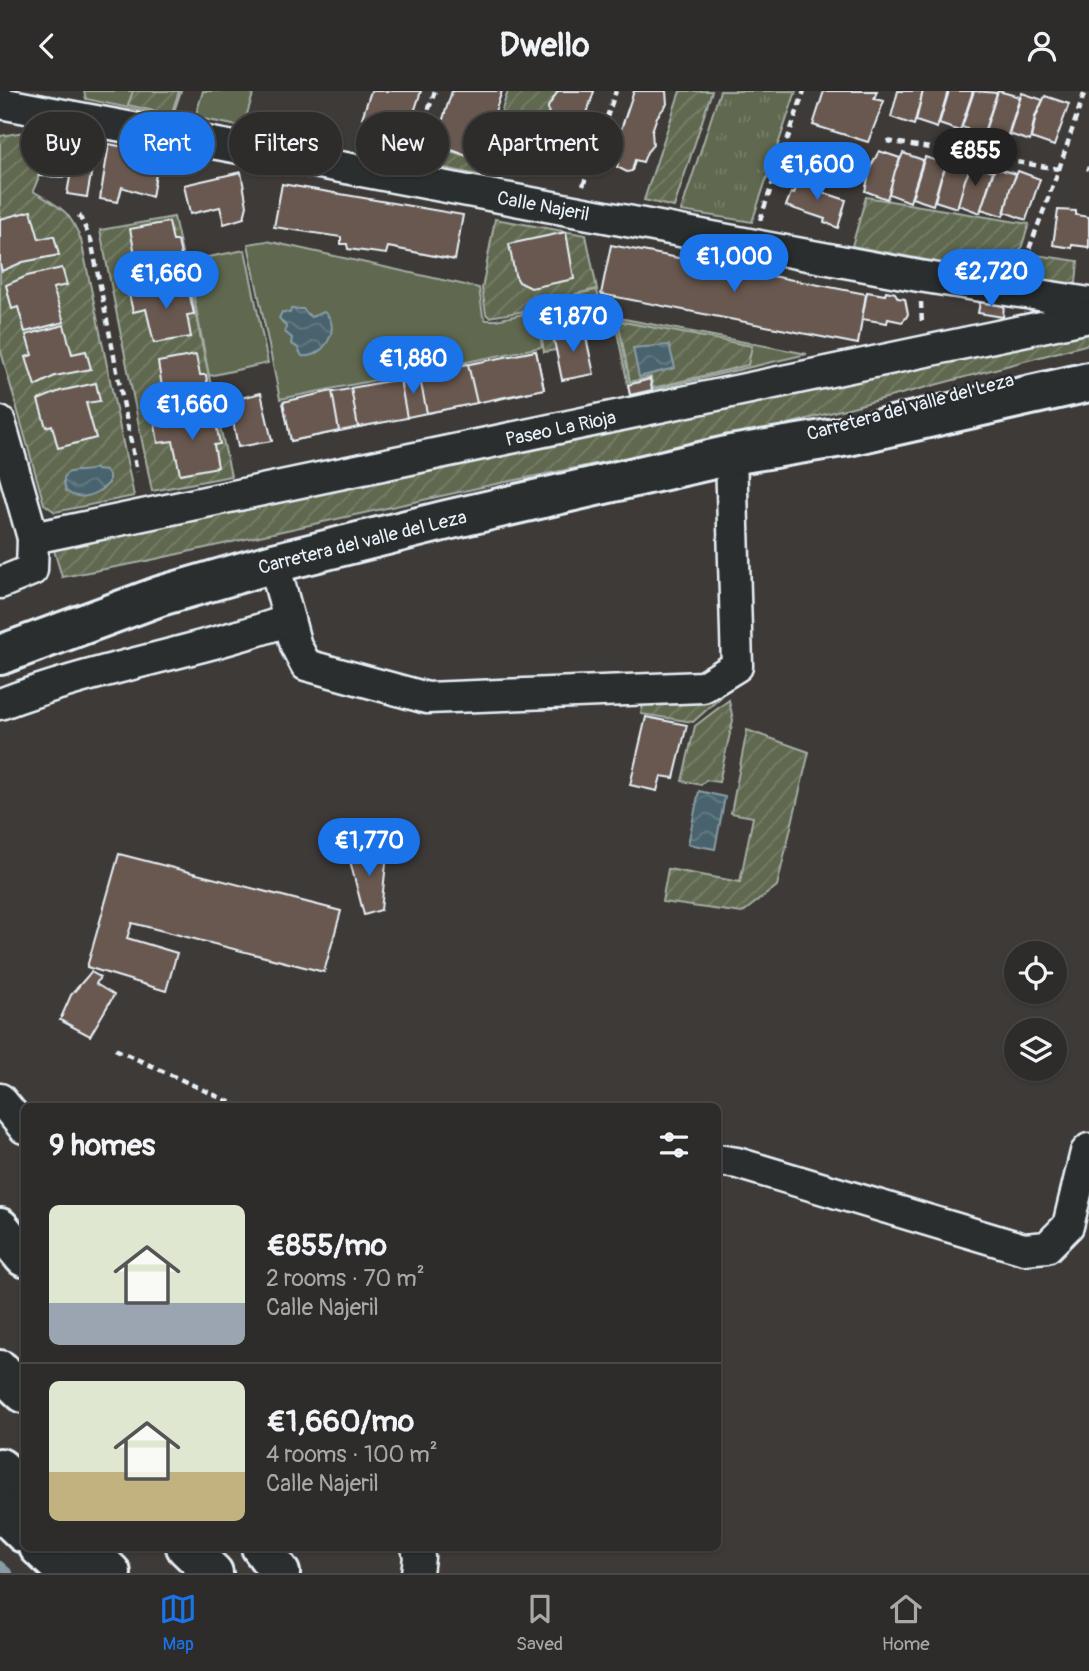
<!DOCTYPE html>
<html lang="en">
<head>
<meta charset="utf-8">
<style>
	body { margin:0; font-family:Pangolin,sans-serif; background:#3a3836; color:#f1f3f6; height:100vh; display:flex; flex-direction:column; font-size:26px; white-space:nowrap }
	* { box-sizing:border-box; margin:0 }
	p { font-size:23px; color:#a7a7a8 }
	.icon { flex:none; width:38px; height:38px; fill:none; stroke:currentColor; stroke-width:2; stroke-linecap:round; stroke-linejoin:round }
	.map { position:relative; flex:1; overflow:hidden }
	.side { position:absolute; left:21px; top:1012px; width:700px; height:448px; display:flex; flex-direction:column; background:#2e2c2a; border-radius:10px; box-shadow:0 2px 5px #0004,0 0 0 2px #494847 }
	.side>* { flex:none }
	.guide { position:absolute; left:21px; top:21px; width:700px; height:63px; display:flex; gap:14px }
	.controls { position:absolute; left:1004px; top:850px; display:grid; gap:14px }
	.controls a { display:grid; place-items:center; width:63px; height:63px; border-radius:50%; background:#2e2c2a; box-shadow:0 2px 5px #0004,0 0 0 2px #494847; font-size:35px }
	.price { position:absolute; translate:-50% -60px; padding:0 16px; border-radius:24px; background:#1a73e8; color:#fff; font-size:23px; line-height:46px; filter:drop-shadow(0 2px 4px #0008) }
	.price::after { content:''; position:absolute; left:50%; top:42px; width:21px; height:16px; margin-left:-10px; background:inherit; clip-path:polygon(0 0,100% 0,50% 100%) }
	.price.active { background:#222; color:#fff }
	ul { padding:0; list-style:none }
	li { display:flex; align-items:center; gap:21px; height:175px; padding:0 28px }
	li+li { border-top:2px solid #494847 }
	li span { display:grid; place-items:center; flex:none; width:196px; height:140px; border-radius:10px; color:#555 }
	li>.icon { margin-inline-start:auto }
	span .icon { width:84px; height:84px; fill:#fffc; stroke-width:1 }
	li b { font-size:30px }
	h2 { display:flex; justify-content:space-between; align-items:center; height:84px; padding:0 28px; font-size:30px }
	.chip { padding:0 24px; border-radius:32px; background:#2e2c2a; box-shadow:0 2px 5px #0004,0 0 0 2px #494847; font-size:24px; line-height:63px }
	.chip.active { background:#1a73e8; color:#fff }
	header { display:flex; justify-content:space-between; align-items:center; height:91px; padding:0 28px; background:#2e2c2a; font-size:32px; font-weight:700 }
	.dock { display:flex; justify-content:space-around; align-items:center; height:98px; border-top:2px solid #494847; background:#2e2c2a; font-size:19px; color:#a7a7a8 }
	.dock a { display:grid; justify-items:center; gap:4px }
	.dock .active { color:#1a73e8 }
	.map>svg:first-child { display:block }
</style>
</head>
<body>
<header><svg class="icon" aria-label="back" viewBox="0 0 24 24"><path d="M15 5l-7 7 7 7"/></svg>Dwello<svg class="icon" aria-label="person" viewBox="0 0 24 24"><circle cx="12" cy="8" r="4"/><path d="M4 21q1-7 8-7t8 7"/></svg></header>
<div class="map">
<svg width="1089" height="1482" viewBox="0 0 1089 1482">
	<defs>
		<pattern id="grass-tufts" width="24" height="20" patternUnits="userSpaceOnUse" patternTransform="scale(1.75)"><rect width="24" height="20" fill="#60694f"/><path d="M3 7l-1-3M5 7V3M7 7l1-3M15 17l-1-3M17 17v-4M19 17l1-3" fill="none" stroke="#777f69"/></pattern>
		<pattern id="garden-furrows" width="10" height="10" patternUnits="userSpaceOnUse" patternTransform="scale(1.75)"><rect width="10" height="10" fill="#60694f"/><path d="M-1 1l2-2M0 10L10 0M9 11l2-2" fill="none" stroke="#777f69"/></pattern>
		<pattern id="water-waves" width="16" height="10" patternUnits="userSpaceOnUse" patternTransform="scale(1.75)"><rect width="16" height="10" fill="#49646e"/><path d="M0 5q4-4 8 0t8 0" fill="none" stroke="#637b83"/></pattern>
	</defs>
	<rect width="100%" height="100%" fill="#3d3a38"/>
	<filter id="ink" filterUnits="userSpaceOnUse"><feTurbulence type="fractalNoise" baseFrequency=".0143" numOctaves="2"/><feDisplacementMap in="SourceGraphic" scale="14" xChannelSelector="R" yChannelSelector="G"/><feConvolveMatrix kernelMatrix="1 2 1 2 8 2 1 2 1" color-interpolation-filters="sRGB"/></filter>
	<g filter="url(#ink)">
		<path fill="url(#grass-tufts)" stroke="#a4ada4" stroke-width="2" d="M720 0H796L752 131 681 120Z"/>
		<g fill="#60694f" stroke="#a4ada4" stroke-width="2">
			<path d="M84 0H181L172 26 86 8Z"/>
			<path d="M203 0H254L243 36 199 27 196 23Z"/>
			<path d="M267 150 479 197 483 225 486 229H496L537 220 542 256 280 308 248 153Z"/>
			<path d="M245 159 268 272 209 285 187 170Z"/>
			<path d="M614 226 807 263 630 304Z"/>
		</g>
		<g fill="url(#garden-furrows)" stroke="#a4ada4" stroke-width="2">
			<path d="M133 0H179L171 24 128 14Z"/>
			<path d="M508 0H594L579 47 570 83 521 73 522 65 501 61 492 87 425 73 434 55 485 71Z"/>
			<path d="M680 0H712L674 116 644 109Z"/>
			<path d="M30 40 44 44 38 88 33 100C61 117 69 118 81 149L134 405 55 421 44 413 0 257V45Z"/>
			<path d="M866 106 1029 133 1012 185 852 155Z"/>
			<path d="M174 126 231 385 152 400 100 139Z"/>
			<path d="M495 128 586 144 597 198 575 203 597 199 604 231 553 241 556 259 544 261 537 218 489 226 486 223 482 198Z"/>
			<path d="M1036 164 1078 170 1076 192 1066 193 1028 186Z"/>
			<path d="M618 230 752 255 748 274 653 297 651 286 630 291Z"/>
			<path d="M1089 239V253L777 336 491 394 142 471 62 486 54 459Z"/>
			<path d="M720 607 693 631 641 623 643 612Z"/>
			<path d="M729 609 733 629 719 691 706 689 701 694 682 690 695 635Z"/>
			<path d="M747 639 809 661 777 795 742 822 662 811 668 778 740 791 753 726 731 722Z"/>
		</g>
		<g fill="url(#water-waves)" stroke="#899ca5" stroke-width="2">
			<path d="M291 218H303L311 226 324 221C343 235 324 268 302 265L297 256 291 253 292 247 285 241 286 235 279 227 282 221 290 222Z"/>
			<path d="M669 254 675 277 639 286 633 257Z"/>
			<path d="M95 377 97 379 106 380 109 384V392C97 404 80 411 66 400 56 371 82 385 95 377Z"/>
			<path d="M699 700 725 706 715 758 688 753Z"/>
		</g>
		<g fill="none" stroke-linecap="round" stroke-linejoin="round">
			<path stroke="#899ca5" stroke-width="8" d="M0 1474 9 1482"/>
		</g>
		<g fill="#695950" stroke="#e8f1f8" stroke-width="2">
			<path d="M371 0H421L407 43 362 27Z"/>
			<path d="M452 0H502L479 69 435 53Z"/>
			<path d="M558 0H594L579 47 546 37 549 27 548 16Z"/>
			<path d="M634 0H666L667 13 657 26 652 40 653 54 647 61 643 71 635 69 632 80 627 81 617 76 620 64 613 62Z"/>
			<path d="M824 0H877L874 8 884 10 868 51 813 34Z"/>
			<path d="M923 0 914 34 891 26 898 0Z"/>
			<path d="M923 0H948L937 37 916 30Z"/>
			<path d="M949 0H973L960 40 939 33Z"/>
			<path d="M974 0 997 2 983 44 962 36Z"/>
			<path d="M998 0 1020 6 1007 47 985 40Z"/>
			<path d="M1022 2 1043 9 1035 25 1030 50 1009 43Z"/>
			<path d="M1045 5 1069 13 1054 55 1031 47 1036 25Z"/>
			<path d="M67 45 97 49 87 106 67 103 70 86 39 85 47 46 67 49Z"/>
			<path d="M109 53 140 59V63L159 66 152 106 122 96 118 111 100 108Z"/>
			<path d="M879 60 900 67 887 108 865 100 871 75Z"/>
			<path d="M903 62 923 69 910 111 889 103 895 80Z"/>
			<path d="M925 66 947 73 940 89 933 114 912 107Z"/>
			<path d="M949 70 970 77 957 117 935 110 941 87Z"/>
			<path d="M972 73 993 80 980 122 958 114 965 89Z"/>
			<path d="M995 77 1016 83 1003 125 981 118Z"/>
			<path d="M1018 80 1040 88 1026 129 1005 121 1010 98Z"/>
			<path d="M241 81 247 115 244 127 224 133 220 116 190 123 184 94Z"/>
			<path d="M800 85 818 92 816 99 846 109 838 137 824 131 825 128 786 115 791 102 794 103Z"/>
			<path d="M282 93 463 124 455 169 388 156 386 163 348 158 347 153H341V146L274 136Z"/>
			<path d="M1058 119 1076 120V124L1089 126V159L1088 156 1072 154V157L1053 154Z"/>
			<path d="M31 120 39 148 54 145 59 164 23 171 2 180 0 173V128Z"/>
			<path d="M169 131 173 150H178L184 179 161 181 126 190 123 171 136 168 130 138Z"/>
			<path d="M566 141 574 188 531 197 519 191 515 184 509 153Z"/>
			<path d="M611 154 866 203 858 253 601 203Z"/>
			<path d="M62 177 67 194 53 197 64 231 25 241 18 216 12 218 6 194 27 185Z"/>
			<path d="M187 192 194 223 187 224 191 246 154 252 146 218 133 221 129 203 163 195Z"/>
			<path d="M886 200 895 202 898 207 905 208 908 223 906 227 902 231 888 228 887 232 862 228 867 201 885 204Z"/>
			<path d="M980 211 1004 214 1003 226 978 222Z"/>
			<path d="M64 234 72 263 86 260 91 278 55 285 35 295 26 266 32 264 26 244Z"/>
			<path d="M584 237 594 283 562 289 553 244Z"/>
			<path d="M536 260 544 298 495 309 488 270Z"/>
			<path d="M536 260 544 298 291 350 283 311 400 288V292L420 287 419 283Z"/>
			<path d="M196 264 200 284H206L211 314 189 315 153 324 149 305 163 302 158 271Z"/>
			<path d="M468 273 477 312 427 322 419 283Z"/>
			<path d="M400 288 407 327 358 336 351 297Z"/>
			<path d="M650 288 652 299 630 304 628 294Z"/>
			<path d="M96 292 100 310 86 312 96 347 58 357 52 334 46 336 38 309 60 300Z"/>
			<path d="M332 300 339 340 291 350 283 311Z"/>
			<path d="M261 302 272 350 238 356 229 310Z"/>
			<path d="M214 323 220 353 214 354 218 376 180 383 173 350 158 352 155 333Z"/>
			<path d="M646 626 687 634 674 687 661 685 657 700 630 694Z"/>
			<path d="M350 759 387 763 381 819 364 824 348 762Z"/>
			<path d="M119 763 341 820 324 881 132 832 127 847 177 862 166 900 87 876Z"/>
			<path d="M91 881 100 886 96 893 114 904 90 945 60 929 71 904Z"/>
		</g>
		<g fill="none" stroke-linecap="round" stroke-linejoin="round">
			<g stroke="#e8f1f8" stroke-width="35">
				<g id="minor">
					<path id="s1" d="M0 12 919 185 1089 212"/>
					<path d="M0 331 33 447 32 479 0 492"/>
					<path id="s2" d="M33 447 1089 226"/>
					<path d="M274 472 296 555 306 574 427 607 703 596 737 575 731 364"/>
					<path d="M0 613C94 577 195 562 289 529"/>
					<path d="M0 1008 24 1037"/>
					<path d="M718 1069 737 1072 1024 1158 1047 1156 1068 1135 1086 1061 1089 1058"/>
					<path d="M417 1482 419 1466 417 1456"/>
				</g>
			</g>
			<g stroke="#e8f1f8" stroke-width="44">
				<g id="secondary">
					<path id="s3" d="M0 564 160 505 274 472 447 429 731 364 848 345 1089 291"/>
				</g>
			</g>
			<g stroke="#e8f1f8" stroke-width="44">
				<g id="motorway">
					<path d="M0 1137 24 1166"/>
					<path d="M0 1279 24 1302"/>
					<path d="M0 1377 24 1400"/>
					<path d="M0 1419 24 1442"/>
					<path d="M39 1456 67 1482"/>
					<path d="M84 1456 111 1482"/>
					<path d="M186 1456 213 1482"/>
					<path d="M261 1456 280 1482"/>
				</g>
			</g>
			<g stroke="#e8f1f8" stroke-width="4.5" stroke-dasharray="7 5" stroke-linecap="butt">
				<path d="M887 50 1059 78 1022 177"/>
				<path d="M413 64 435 0"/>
				<path d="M1087 77 1089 78"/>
				<path d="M1059 78 1085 0"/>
				<path d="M583 95 616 0"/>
				<path d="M79 124 91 149 137 381"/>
				<path d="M760 129 804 0"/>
				<path d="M921 211 922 234"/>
				<path d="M115 958 238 1015"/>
			</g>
			<use href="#minor" stroke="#2a2d2e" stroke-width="30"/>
			<use href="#secondary" stroke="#2a2d2e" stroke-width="38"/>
			<use href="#motorway" stroke="#2a2d2e" stroke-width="38"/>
		</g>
	</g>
	<g text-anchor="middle" stroke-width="5" stroke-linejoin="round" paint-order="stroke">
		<g font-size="19" fill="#e8f1f8" stroke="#2a2d2e">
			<text dy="7" stroke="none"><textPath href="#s1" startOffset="553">Calle Najeril</textPath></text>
			<text transform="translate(910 315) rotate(-15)" y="7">Carretera del valle del Leza</text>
			<text dy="7" stroke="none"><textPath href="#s2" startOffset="539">Paseo La Rioja</textPath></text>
			<text dy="7" stroke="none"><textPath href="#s3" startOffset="380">Carretera del valle del Leza</textPath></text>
		</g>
	</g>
</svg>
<div class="controls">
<a><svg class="icon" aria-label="locate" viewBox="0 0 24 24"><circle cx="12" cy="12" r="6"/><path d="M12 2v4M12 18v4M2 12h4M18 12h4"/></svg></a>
<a><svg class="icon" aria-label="layers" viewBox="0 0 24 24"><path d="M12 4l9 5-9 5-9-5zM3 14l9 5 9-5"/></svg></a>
</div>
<b class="price active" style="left:975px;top:97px">€855</b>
<b class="price" style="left:817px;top:111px">€1,600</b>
<b class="price" style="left:734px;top:203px">€1,000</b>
<b class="price" style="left:991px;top:218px">€2,720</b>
<b class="price" style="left:166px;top:220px">€1,660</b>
<b class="price" style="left:573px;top:263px">€1,870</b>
<b class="price" style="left:413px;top:305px">€1,880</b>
<b class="price" style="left:192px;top:351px">€1,660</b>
<b class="price" style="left:369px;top:787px">€1,770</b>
<div class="guide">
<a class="chip">Buy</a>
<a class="chip active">Rent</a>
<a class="chip">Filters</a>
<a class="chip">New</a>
<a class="chip">Apartment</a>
</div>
<section class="side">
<h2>9 homes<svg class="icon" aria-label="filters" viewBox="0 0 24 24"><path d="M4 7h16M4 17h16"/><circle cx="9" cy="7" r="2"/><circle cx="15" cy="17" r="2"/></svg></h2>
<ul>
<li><span style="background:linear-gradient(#dfe7d0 70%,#9aa5b1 0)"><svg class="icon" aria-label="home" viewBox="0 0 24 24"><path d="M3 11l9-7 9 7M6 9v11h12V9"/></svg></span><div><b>€855/mo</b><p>2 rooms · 70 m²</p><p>Calle Najeril</p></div></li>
<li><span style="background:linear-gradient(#dfe7d0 65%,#c2b280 0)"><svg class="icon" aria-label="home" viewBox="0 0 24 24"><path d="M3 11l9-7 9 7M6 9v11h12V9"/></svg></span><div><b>€1,660/mo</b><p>4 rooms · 100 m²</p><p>Calle Najeril</p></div></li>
</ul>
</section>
</div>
<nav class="dock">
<a class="active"><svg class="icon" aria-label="map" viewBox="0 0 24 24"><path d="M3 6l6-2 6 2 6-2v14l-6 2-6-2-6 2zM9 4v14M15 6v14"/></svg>Map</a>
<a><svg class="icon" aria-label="saved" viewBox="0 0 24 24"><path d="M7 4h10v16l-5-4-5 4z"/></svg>Saved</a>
<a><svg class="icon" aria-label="home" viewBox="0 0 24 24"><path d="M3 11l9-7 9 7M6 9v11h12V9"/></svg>Home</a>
</nav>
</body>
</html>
